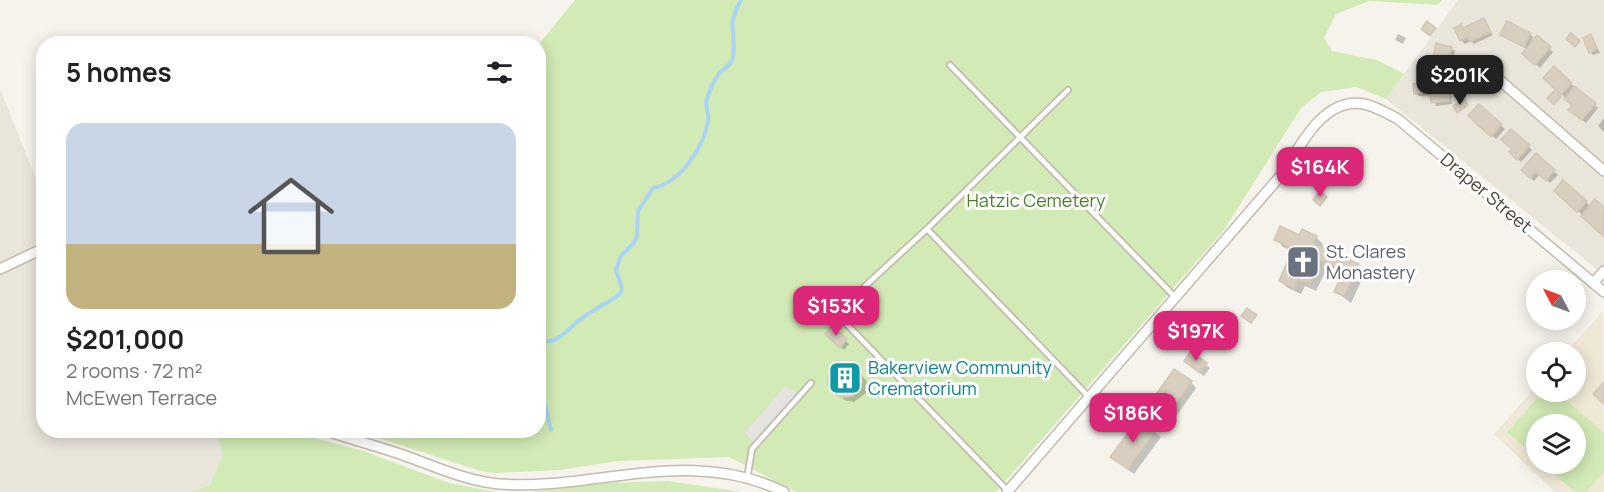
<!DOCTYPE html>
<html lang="en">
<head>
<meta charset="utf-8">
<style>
	body { margin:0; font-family:Manrope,sans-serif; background:#f2f2f2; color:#202124; height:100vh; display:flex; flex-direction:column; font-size:22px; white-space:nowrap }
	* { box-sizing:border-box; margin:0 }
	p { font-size:20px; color:#757577 }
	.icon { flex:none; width:33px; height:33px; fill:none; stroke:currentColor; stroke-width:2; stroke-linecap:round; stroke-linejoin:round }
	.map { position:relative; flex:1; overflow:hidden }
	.drawer { position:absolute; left:36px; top:36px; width:510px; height:402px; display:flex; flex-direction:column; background:#fff; border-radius:24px; box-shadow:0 3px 15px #0003 }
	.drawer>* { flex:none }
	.needle { width:39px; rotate:311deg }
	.controls { position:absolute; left:1526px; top:270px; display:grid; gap:12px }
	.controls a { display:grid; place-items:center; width:60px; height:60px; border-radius:50%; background:#fff; box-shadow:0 3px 15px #0003; font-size:30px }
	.price { position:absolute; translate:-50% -51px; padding:0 14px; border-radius:12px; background:#db2777; color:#fff; font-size:20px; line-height:39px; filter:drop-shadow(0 2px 3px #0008) }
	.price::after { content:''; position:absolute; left:50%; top:36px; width:18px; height:14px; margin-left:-9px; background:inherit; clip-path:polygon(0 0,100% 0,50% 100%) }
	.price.on { background:#222; color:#fff }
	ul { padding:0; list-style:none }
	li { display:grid; align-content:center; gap:12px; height:318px; padding:0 30px }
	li+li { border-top:2px solid #e0e0e0 }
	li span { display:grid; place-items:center; height:186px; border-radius:18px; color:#555 }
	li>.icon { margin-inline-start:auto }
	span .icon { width:108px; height:108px; fill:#fffc; stroke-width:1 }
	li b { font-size:26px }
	h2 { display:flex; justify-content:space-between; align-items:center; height:72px; padding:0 30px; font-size:26px }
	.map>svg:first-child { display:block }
</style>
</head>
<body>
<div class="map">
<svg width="1604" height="492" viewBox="0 0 1604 492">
	<rect width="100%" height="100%" fill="#f6f3ec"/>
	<g fill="#eae5da">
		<path d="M1458 0H1604V275L1386 99Z"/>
		<path d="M0 89 43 196 44 430 216 431 223 455 210 485 190 492H0Z"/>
	</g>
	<path fill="#efe8d6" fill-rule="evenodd" d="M1603 311 1604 492H1555L1494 434 1536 387V392H1575V352H1566ZM1536 424H1575V464H1536Z"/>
	<g fill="#d2eab5">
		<path d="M575 0H1442L1438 5 1369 1 1336 14 1324 38 1332 51 1377 60 1404 74 1386 99 1356 87 1321 92 1301 108 1224 230 996 492H796L729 457 618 461 560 470 495 473 480 471 357 431 538 430 539 44Z"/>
		<path d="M1543 392H1557L1604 433V472L1586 492H1575L1542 464H1575V424H1536V458L1507 432Z"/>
		<path d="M216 430 288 431 363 451 449 483 497 492H190L210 485 223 455Z"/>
		<path d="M668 481 742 492H529L608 483Z"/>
	</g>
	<path fill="#e5e3e0" d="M785 386 800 395 756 445 745 433Z"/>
	<g fill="#0003">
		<path d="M1483 19 1493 35 1474 44 1471 41 1465 44 1461 40 1464 29Z"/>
		<path d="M1398 34 1406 38 1403 44 1395 40Z"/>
		<path d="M1530 34 1533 37 1529 45 1538 37 1553 52 1540 68 1524 53 1527 49 1502 35Z"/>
		<path d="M1591 36 1600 53 1593 55 1590 52Z"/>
		<path d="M1451 48 1455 51 1449 79 1435 76 1431 72Z"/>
		<path d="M1545 78 1571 84 1598 108 1586 123 1574 113V106Z"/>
		<path d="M1446 81 1450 84 1452 104 1436 106 1432 95 1419 96 1415 93Z"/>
		<path d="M1479 106 1505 129 1496 139 1470 116Z"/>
		<path d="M1604 118V132L1598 126Z"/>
		<path d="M1511 131 1532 150 1521 162 1511 152 1514 149Z"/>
		<path d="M1536 155 1558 175 1550 183 1540 174 1534 181 1523 170Z"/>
		<path d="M1556 191 1586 202 1590 207 1595 202 1604 209V235Z"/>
		<path d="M1316 237 1323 244 1321 248 1358 265 1365 273 1351 303 1335 291 1344 274 1328 266 1316 291 1305 286 1301 294 1288 288 1280 281 1299 254 1283 247 1276 239Z"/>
		<path d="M832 328 849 344 844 350 827 334Z"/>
		<path d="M1191 353 1210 368 1204 376 1185 361Z"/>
		<path d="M845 364 855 367 867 382 866 393 854 402 844 400 829 381 832 371Z"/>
		<path d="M1191 382 1196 388 1168 428 1146 411Z"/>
		<path d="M1139 420 1161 437 1134 474 1118 462Z"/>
	</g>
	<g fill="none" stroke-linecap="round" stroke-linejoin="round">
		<g stroke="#a9d4f2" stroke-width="4">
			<path d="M538 349 545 342C563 340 571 325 585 316 596 308 608 303 619 295L622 289 616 270 621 256 634 243 637 235 638 211 653 188C680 183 704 147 708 121 710 114 704 105 707 99 709 92 714 80 719 74 724 67 732 66 733 57 737 30 725 29 741 0"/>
			<path d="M538 359 539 380 551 430"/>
		</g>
	</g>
	<g fill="#d8cfc1" stroke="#d3c7b4" stroke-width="1.5">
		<path d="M1484 18 1491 32 1470 42 1468 37 1460 41 1454 28 1461 24 1463 28Z"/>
		<path d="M1427 21 1436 28 1430 36 1421 29Z"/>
		<path d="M1507 21 1531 33 1524 47 1500 35Z"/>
		<path d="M1571 33 1580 41 1575 47 1566 39Z"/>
		<path d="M1591 34 1597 49 1589 53 1583 38Z"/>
		<path d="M1537 35 1551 47 1535 65 1522 54Z"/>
		<path d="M1436 43 1452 47 1445 76 1430 73Z"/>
		<path d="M1554 66 1572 83 1561 95 1543 78Z"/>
		<path d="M1447 79 1450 101 1431 103 1430 91 1414 94 1413 84Z"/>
		<path d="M1574 86 1596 103 1582 120 1568 110 1572 105 1564 99Z"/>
		<path d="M1554 91 1561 97 1554 105 1547 98Z"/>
		<path d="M1464 99 1468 105 1457 113 1453 106Z"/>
		<path d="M1479 104 1502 124 1491 137 1468 116Z"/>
		<path d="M1511 129 1530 145 1517 160 1509 152 1512 149 1501 140Z"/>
		<path d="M1536 153 1555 170 1546 181 1536 172 1530 178 1521 170Z"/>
		<path d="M1563 180 1587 201 1577 212 1554 191Z"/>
		<path d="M1320 191 1327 197 1320 206 1313 200Z"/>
		<path d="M1595 199 1604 207 1603 236 1581 216Z"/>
		<path d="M1280 226 1299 235 1302 229 1317 236 1313 243 1359 264 1344 296 1334 292 1343 271 1320 260 1309 284 1298 279 1294 288 1279 281 1290 255 1296 258 1299 251 1274 240Z"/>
		<path d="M1247 308 1257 315 1251 323 1241 316Z"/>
		<path d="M832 326 847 339 840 348 825 334Z"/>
		<path d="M1191 351 1207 363 1200 373 1184 361Z"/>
		<circle cx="845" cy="380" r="17"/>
		<path d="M1174 369 1192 381 1162 423 1144 411Z"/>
		<path d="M1604 382V404L1593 394Z"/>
		<path d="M1139 418 1156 430 1128 469 1110 457Z"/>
	</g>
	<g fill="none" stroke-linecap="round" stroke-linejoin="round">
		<g stroke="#c2bbae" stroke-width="8">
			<g id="service">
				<path d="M950 65 1175 297"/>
				<path d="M927 229 1068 90"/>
				<path d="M747 479 752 449 811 383"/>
				<path d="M1008 491 836 313 927 229 1089 397"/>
			</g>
		</g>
		<g stroke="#c2bbae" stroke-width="12">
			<g id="minor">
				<path d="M1487 69 1604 171"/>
				<path d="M0 269 44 248"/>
				<path d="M1593 283 1604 271"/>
				<path d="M324 430C350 439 377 446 403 455 434 466 466 481 499 484 595 491 690 445 784 492"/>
				<path d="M1007 492 1283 173C1300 146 1324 96 1364 104 1375 106 1388 114 1398 119L1604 292"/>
			</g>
		</g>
		<use href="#service" stroke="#fff" stroke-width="4.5"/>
		<use href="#minor" stroke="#fff" stroke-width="9"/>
	</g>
	<defs>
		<g id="church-square" transform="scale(1.725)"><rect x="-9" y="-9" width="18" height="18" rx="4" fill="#6b7280" stroke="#fff"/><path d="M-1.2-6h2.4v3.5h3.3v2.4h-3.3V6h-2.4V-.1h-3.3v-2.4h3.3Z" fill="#fff"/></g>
		<g id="building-square" transform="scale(1.725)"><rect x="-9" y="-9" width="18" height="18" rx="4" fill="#0f9aa8" stroke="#fff"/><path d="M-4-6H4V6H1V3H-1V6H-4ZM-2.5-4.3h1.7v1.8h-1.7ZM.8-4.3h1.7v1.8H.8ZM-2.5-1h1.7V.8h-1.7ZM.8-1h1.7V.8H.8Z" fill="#fff"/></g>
	</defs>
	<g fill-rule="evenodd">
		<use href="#church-square" x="1303" y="262"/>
		<use href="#building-square" x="845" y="378"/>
	</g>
	<g text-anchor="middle" stroke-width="6" stroke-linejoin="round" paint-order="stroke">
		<g font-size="18" fill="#4b4439" stroke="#fff">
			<text transform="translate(1486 193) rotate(40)" y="6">Draper Street</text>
		</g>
		<g font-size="18" fill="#4a7f2a" stroke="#fff">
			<text x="1036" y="207">Hatzic Cemetery</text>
		</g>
		<g font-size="18" fill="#5b616d" stroke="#fff" text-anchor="start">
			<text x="1326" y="258">St. Clares<tspan x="1326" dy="21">Monastery</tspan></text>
		</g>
		<g font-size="18" fill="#0d838f" stroke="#fff" text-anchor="start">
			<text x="868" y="374">Bakerview Community<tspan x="868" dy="21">Crematorium</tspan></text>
		</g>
	</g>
</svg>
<div class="controls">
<a><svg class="needle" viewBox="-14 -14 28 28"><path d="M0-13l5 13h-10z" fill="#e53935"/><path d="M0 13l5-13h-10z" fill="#757577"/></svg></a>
<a><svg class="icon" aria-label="locate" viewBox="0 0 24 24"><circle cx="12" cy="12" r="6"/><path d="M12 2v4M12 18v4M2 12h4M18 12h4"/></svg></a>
<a><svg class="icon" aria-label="layers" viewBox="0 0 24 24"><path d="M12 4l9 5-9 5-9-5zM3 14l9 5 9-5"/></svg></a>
</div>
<b class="price on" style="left:1460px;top:106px">$201K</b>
<b class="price" style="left:1320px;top:198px">$164K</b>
<b class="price" style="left:836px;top:337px">$153K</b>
<b class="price" style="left:1196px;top:362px">$197K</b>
<b class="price" style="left:1133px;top:444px">$186K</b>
<section class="drawer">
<h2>5 homes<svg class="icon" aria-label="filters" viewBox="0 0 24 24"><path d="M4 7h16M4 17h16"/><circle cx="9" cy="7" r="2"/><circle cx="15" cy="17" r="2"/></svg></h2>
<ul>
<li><span style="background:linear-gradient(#c9d6e8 65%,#c2b280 0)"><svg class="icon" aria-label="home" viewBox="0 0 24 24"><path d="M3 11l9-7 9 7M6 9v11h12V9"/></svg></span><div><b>$201,000</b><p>2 rooms · 72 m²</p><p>McEwen Terrace</p></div></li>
</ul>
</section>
</div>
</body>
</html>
